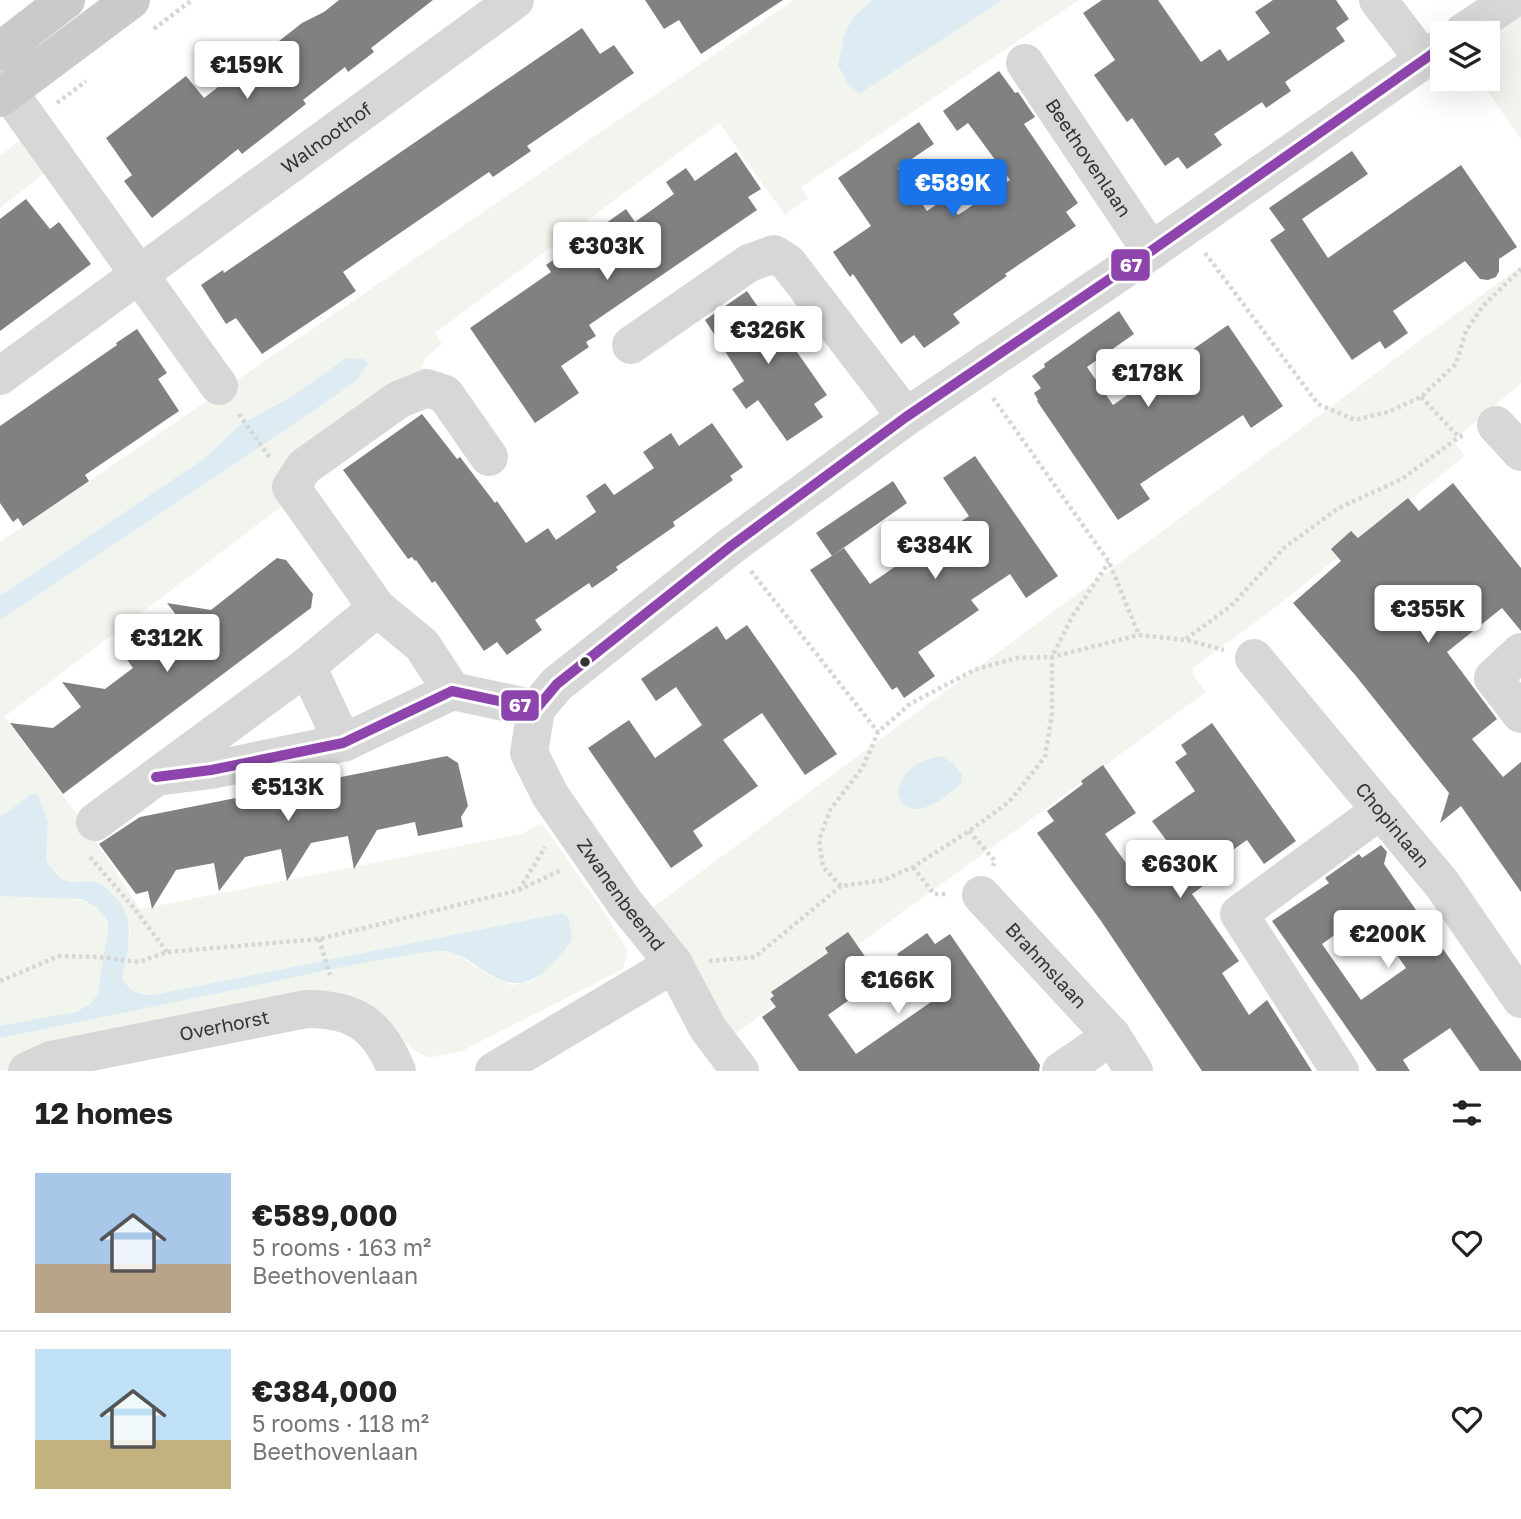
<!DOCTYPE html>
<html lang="en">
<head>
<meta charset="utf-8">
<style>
	body { margin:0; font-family:"Golos Text",sans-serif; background:#f2f2f2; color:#222; height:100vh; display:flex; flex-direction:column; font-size:26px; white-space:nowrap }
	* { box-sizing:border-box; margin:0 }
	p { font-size:23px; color:#767676 }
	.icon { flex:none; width:38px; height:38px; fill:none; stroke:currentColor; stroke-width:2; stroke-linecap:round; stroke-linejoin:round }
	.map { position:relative; height:1071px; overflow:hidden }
	.details { display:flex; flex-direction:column; background:#fff; flex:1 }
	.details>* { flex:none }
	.fabs { position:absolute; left:1430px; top:21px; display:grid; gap:14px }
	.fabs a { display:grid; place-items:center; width:70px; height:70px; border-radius:0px; background:#fff; box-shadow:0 7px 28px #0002; font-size:35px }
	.price { position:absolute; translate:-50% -60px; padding:0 16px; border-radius:7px; background:#fff; color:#222; font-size:23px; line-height:46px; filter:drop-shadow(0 2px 4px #0008) }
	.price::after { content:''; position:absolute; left:50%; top:42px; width:21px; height:16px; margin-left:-10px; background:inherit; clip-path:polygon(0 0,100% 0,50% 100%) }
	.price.on { background:#1a73e8; color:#fff }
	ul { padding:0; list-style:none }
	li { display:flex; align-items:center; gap:21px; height:175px; padding:0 35px }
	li+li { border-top:2px solid #e0e0e0 }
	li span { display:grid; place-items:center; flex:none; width:196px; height:140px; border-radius:0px; color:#555 }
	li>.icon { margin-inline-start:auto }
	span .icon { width:84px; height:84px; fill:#fffc; stroke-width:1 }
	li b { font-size:30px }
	h2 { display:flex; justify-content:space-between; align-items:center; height:84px; padding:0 35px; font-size:30px }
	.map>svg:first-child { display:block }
</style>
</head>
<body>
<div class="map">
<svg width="1521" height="1071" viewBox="0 0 1521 1071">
	<rect width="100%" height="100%" fill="#fff"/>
	<g fill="#f1f5ed">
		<path d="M794 0H872L869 2 859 93 1002 0H1079L801 187 808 198 785 215 719 123 435 333 442 344 425 358 422 369 277 474 290 500 4 717 87 828 140 909 522 834 542 823 606 915 628 951 623 969 462 1051 428 1058 411 1048 386 1021 361 1000 0 1071V1038L361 963 437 950 455 953 490 976 513 985 532 981 572 942 569 918 562 913 153 995C138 995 130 992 122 978L129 942 130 928 94 882C67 882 63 883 46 861L48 821 45 815 0 817V620L278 435 355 382 294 395 240 425 205 458 0 596V542Z"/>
		<path d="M1521 13V139L1479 79H1488V36Z"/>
		<path d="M23 138 48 170 0 208V156Z"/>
		<path d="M1521 266V383L1453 441 1465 456 1268 613 1193 668 1194 677 1206 692 732 1036 644 914Z"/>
		<path d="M9 895C31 898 76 895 94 905 107 913 109 929 107 944 105 956 103 987 97 997 85 1017 22 1022 0 1026V896Z"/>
	</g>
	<g fill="#ddebf3">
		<path d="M872 0H1002L859 94 848 84 838 65 844 36 852 19Z"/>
		<path d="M346 358 364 359 368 365 355 382 278 435 0 620V596L205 458 240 425 294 395Z"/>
		<path d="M941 756 953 763 962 775 961 783C950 794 926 814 910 808 904 806 901 801 898 796 900 770 917 761 941 756Z"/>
		<path d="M32 794H37L48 821 46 861C57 875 62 883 80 882 86 882 92 881 97 883 104 885 109 891 114 896 137 919 128 949 122 978 130 992 138 995 153 995L562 913 569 918 572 941C540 979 523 1000 477 966 463 956 450 949 433 951 366 961 300 976 234 990 156 1006 78 1022 0 1038V1026L75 1012 89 1005 97 996 108 931 107 920 97 907 81 899 0 896V817Z"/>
	</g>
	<g fill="#818181" fill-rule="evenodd">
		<path d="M339 0H433L371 48 374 52 348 72 345 67 303 100 306 104 242 154 238 149 152 218 124 181 132 175 106 138 186 76 204 98 231 77 238 86 280 53 274 45 302 23 324 12Z"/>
		<path d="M645 0H783L701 54 679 20 664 29Z"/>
		<path d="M1102 0H1158L1201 62 1220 49 1228 61 1270 33 1255 12 1273 0H1336L1349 19 1336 28 1345 41 1285 82 1291 91 1266 108 1262 102 1214 134 1222 145 1187 169 1178 157 1165 166 1132 118 1127 122 1094 75 1115 60 1083 13Z"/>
		<path d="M582 28 600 54 614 45 634 73 527 146 531 151 493 177 489 172 343 272 356 291 262 354 236 318 226 324 201 285 223 270 224 273Z"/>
		<path d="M999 71 1015 93 1018 92 1035 117 1024 124 1078 203 1066 212 1076 226 1005 274 1007 276 953 314 960 323 924 348 914 335 901 344 853 274 850 277 833 252 871 226 838 178 919 122 934 144 898 168 927 211 943 200 948 207 951 205 958 215 1010 180 968 123 957 131 943 111Z"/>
		<path d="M1352 151 1368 174 1302 219 1328 258 1461 165 1517 247 1499 259V271L1496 277 1488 280 1480 279 1465 261 1393 311 1408 333 1385 349 1380 341 1352 360 1270 240 1285 230 1269 208Z"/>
		<path d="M736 152 761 189 748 197 757 210 589 325 596 336 586 342 589 347 561 366 579 393 535 423 470 328 551 272 546 265 566 251 574 263 614 236 606 223 626 209 635 222 674 194 666 182 686 168 695 181Z"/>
		<path d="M26 199 50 229 59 222 91 264 0 331V219Z"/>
		<path d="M747 291 762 313 767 309 827 395 814 404 823 417 787 441 758 400 746 409 732 389 744 381 705 320Z"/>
		<path d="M1119 311 1134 334 1087 367 1113 405 1228 325 1283 406 1251 428 1243 415 1140 484 1150 499 1118 520 1037 401 1038 400 1034 393 1041 388 1032 376 1045 367 1044 364Z"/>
		<path d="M137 329 167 373 158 379 179 411 85 475 89 481 23 526 18 518 13 522 0 503V426L117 345 116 343Z"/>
		<path d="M422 414 457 459 460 457 495 503 497 501 526 543 548 528 556 540 596 512 586 496 605 483 614 495 654 468 643 452 671 433 679 446 712 423 743 467 730 476 733 480 673 522 675 526 616 567 618 570 592 588 589 583 535 620 542 630 507 655 497 642 484 651 435 581 432 583 416 560 415 561 412 557 408 559 343 470Z"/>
		<path d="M975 456 1058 576 1026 598 1010 574 971 600 979 610 918 652 935 676 904 698 897 687 892 690 810 570 844 548 870 584 969 516 943 478Z"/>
		<path d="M893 481 907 503 832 556 816 533Z"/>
		<path d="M1453 483 1521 568V631L1502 608 1447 652 1497 719 1472 739 1503 777 1521 762V892L1461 806 1440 823 1449 793 1356 676 1293 603 1341 561 1331 549 1351 531 1358 538 1408 498 1419 511Z"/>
		<path d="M277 558 286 560 313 594 311 608 63 794 10 723 53 728 81 707 62 682 105 689 133 668 115 643 159 649 186 628 167 603 211 610Z"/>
		<path d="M747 625 837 754 805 775 762 713 723 740 758 786 693 831 703 846 671 868 588 748 629 720 655 758 702 725 676 687 656 701 641 679 717 626 726 640Z"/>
		<path d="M1212 723 1296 841 1264 864 1247 840 1207 868 1214 878 1192 894 1239 961 1222 973 1249 1015 1267 1000 1312 1071H1202L1101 921 1037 833 1054 821 1047 811 1083 784 1081 781 1103 765 1136 813 1105 834 1134 874 1172 848 1152 821 1195 791 1175 762 1187 754 1181 745Z"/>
		<path d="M447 756 458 763 468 806 461 817 463 827 418 836 415 822 377 830 354 869 348 836 311 843 287 881 281 849 245 857 219 891 214 863 176 870 152 909 148 891 136 894 99 844 140 817Z"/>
		<path d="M1381 845 1387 852 1384 864 1521 1061V1071H1480L1450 1028 1403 1060 1410 1071H1377L1272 921 1329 883 1325 878 1359 854 1362 858ZM1367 912 1406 968 1361 1000 1322 944Z"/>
		<path d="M848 932 880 978 828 1015 856 1054 931 1002 897 954 927 933 935 944 950 934 1040 1065 1039 1071H799L762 1017 776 1007 770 999 774 996 771 992 828 953 825 948Z"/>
	</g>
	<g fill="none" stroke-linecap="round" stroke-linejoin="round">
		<g stroke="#d6d6d6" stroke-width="4.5" stroke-dasharray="3.5 3.5" stroke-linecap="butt">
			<path d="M154 29 192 0"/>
			<path d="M57 103 86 81"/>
			<path d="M1205 253 1318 404 1355 420 1388 412 1421 397 1456 364 1466 331 1483 306 1521 269"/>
			<path d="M1421 397 1459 437"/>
			<path d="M993 398 1109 562 1139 635"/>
			<path d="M239 414 270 458"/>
			<path d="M751 571 878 732"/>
			<path d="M1186 639 1231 606 1285 547 1339 508 1402 479 1459 437 1465 435"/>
			<path d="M969 831 995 861 993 866"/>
			<path d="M90 857 134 908 167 952"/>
			<path d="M913 867 934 894H947"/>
			<path d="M841 886 823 867 819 840 830 810 863 767 878 732 910 704 974 670 1016 658 1052 657 1139 635 1186 640 1224 650"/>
			<path d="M519 890 545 847"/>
			<path d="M319 939 330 975"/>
			<path d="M709 961 755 957 841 886 884 880 913 867 969 831 1009 802 1045 757 1052 713V657L1072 617 1109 562"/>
			<path d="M0 981 59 956 98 957 139 962 167 952 319 939 519 890 563 869"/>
		</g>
		<g stroke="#d7d7d7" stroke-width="38">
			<path d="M1378 0 1424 60"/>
			<path d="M1462 33 1511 0"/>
			<path id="s1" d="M1025 63 1151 251"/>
			<path d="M0 80 219 386"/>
			<path d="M631 345 749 263 774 254 788 263 906 417"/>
			<path id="s2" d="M0 376 515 0"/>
			<path d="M1496 425 1521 452"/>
			<path d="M1521 652 1493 678 1521 714"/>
			<path id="s3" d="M1254 658 1442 884 1521 999"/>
			<path d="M307 666 343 743"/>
			<path d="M452 691 422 645 377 608 291 487 304 467 398 400 427 388 445 394 489 457"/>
			<path id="s4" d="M536 709 529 753 550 795 625 903 674 964 707 1027 740 1071"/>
			<path d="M156 777 211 770 343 743 452 691 536 709 557 684 731 546 906 417 1151 251 1442 47"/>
			<path d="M95 822 307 666 377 608"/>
			<path id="s5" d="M981 895 1112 1036 1134 1071"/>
			<path id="s6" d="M27 1071 51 1060 306 1009C356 1009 378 1025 397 1071"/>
			<path d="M494 1071 674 964"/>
			<path d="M1061 1071 1112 1036"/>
			<path d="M1340 1071 1239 914 1381 810"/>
		</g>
		<g stroke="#cacaca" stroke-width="38">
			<path d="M0 51 66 0"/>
			<path d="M0 98 131 0"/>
		</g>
		<g stroke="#fff" stroke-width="16">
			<path id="bus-1" d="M156 777 211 770 343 743 452 691 536 709 557 684 731 546 906 417 1151 251 1442 47"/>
		</g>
		<use href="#bus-1" stroke="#8e44ad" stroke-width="10"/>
	</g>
	<circle fill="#333" stroke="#fff" stroke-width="2.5" cx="585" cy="662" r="6"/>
	<g text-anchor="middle" stroke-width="7" stroke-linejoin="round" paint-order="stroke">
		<g font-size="19" fill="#333" stroke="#fff">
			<text dy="7" stroke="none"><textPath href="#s2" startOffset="404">Walnoothof</textPath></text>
			<text dy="7" stroke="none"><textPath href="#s1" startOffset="114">Beethovenlaan</textPath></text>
			<text dy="7" stroke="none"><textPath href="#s3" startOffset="217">Chopinlaan</textPath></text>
			<text dy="7" stroke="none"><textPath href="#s4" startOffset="214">Zwanenbeemd</textPath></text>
			<text dy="7" stroke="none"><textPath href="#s5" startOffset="96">Brahmslaan</textPath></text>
			<text dy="7" stroke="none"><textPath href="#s6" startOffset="203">Overhorst</textPath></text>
		</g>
	</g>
	<g stroke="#fff" stroke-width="2.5">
		<rect x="1110" y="248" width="41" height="34" rx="7" fill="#8e44ad"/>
		<rect x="500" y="689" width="40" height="33" rx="7" fill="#8e44ad"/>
	</g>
	<g font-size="19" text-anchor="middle" font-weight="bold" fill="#fff">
		<text x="1131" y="272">67</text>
		<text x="520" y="712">67</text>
	</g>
</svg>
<div class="fabs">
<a><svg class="icon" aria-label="layers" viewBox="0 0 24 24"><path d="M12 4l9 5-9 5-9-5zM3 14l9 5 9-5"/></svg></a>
</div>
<b class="price" style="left:247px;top:101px">€159K</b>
<b class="price on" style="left:953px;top:219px">€589K</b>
<b class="price" style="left:607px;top:282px">€303K</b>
<b class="price" style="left:768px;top:366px">€326K</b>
<b class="price" style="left:1148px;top:409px">€178K</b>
<b class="price" style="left:935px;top:581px">€384K</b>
<b class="price" style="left:1428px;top:645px">€355K</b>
<b class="price" style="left:167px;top:674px">€312K</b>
<b class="price" style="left:288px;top:823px">€513K</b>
<b class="price" style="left:1180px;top:900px">€630K</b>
<b class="price" style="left:1388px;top:970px">€200K</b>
<b class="price" style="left:898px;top:1016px">€166K</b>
</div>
<section class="details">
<h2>12 homes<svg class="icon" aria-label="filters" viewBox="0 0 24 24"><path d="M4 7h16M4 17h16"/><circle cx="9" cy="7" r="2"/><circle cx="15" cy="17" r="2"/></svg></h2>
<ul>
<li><span style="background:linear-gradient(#a9c7e8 65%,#b9a48a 0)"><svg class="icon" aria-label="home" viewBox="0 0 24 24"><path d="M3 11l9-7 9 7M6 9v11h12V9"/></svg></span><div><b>€589,000</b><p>5 rooms · 163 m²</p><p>Beethovenlaan</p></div><svg class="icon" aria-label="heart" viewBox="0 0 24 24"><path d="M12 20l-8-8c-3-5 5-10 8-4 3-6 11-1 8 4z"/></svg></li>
<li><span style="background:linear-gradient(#bfe0f5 65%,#c2b280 0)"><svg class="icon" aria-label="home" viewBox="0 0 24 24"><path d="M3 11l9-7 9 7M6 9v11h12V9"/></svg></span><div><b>€384,000</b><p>5 rooms · 118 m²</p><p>Beethovenlaan</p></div><svg class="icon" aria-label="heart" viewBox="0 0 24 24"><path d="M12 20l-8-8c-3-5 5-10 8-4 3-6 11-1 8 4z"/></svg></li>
</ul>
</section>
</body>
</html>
